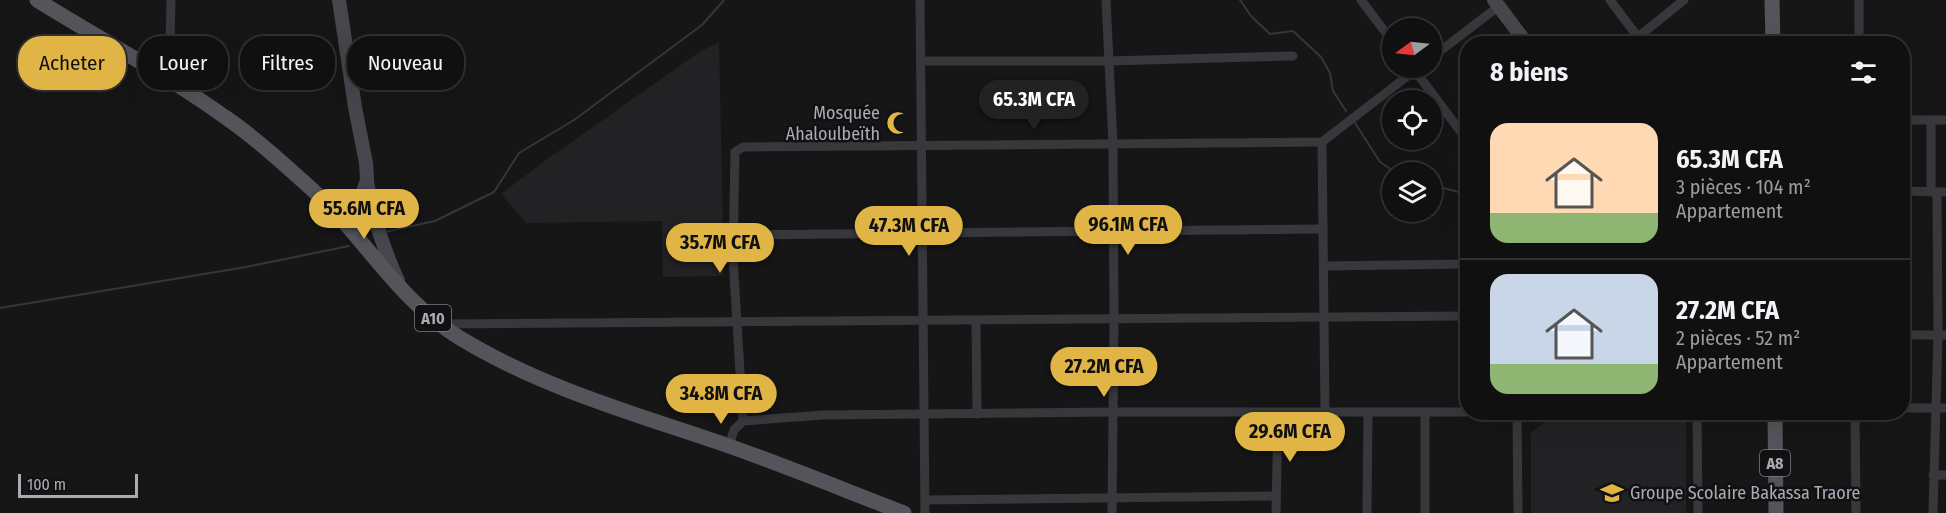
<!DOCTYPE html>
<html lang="fr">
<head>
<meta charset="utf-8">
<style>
	body { margin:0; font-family:"Fira Sans Condensed",sans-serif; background:#19191a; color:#f1f3f6; height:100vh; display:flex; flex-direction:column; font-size:22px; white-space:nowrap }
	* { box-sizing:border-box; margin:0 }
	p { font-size:20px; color:#9c9d9f }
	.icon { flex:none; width:33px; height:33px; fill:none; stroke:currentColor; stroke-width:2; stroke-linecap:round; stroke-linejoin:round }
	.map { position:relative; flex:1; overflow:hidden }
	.sheet { position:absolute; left:1460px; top:36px; width:450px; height:384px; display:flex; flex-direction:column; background:#101011; border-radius:24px; box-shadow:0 6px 24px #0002,0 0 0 2px #303031 }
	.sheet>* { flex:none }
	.guide { position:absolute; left:18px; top:36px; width:570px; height:54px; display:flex; gap:12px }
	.needle { width:39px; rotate:255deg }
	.fabs { position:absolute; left:1382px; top:18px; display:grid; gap:12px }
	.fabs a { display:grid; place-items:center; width:60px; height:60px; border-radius:50%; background:#101011; box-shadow:0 6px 24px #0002,0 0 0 2px #303031; font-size:30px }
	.scale { position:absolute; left:18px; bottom:15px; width:120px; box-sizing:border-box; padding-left:6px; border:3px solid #a9acb6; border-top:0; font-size:16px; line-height:21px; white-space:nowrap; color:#a9acb6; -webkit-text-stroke:4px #111112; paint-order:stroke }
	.price { position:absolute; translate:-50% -51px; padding:0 14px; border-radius:21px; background:#e0b545; color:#111; font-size:20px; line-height:39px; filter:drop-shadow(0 2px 3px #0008) }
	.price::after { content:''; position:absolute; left:50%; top:36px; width:18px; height:14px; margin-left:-9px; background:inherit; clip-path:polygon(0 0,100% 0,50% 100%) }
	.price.current { background:#222; color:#fff }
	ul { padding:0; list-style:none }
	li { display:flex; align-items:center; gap:18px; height:150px; padding:0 30px }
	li+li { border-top:2px solid #303031 }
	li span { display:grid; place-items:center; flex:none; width:168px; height:120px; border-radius:18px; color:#555 }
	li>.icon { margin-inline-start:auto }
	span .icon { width:72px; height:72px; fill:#fffc; stroke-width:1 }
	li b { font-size:26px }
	h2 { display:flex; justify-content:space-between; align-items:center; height:72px; padding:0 30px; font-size:26px }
	.chip { padding:0 21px; border-radius:24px; background:#101011; box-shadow:0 6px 24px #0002,0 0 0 2px #303031; font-size:21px; line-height:54px }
	.chip.current { background:#e0b545; color:#111 }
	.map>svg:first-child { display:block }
</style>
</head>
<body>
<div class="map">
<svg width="1946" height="513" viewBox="0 0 1946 513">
	<rect width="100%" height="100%" fill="#161617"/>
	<g fill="#222224">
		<path d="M719 42 724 276 663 277 662 221 526 223 501 194 546 160 698 53Z"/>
		<path d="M1548 419H1686V513H1531V433Z"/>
	</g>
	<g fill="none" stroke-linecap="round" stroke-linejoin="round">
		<g stroke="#30383f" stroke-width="2">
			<path d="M1240 0 1251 16 1270 34 1293 31 1321 57 1330 73 1333 91 1346 111"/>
			<path d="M1355 123 1380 162 1395 172"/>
			<path d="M1431 185 1467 194"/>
			<path d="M385 232 435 221 494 192 519 153 574 120 702 25 724 0"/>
			<path d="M0 308 246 267 349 246"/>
		</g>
		<g stroke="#37383c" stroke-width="9">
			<path d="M920 0 925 513"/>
			<path d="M1106 0 1113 144 1114 319 1112 513"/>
			<path d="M1361 0 1392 41"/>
			<path d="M1610 0 1643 44"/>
			<path d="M1859 0V44"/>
			<path d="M1638 37 1684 0"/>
			<path d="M1431 58 1499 6"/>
			<path d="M921 61H1108L1293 56"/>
			<path d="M149 68 166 51 170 44 171 0"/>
			<path d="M1413 68 1467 140"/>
			<path d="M1902 120H1946"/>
			<path d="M1931 120V192"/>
			<path d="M1322 142 1325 412"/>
			<path d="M1902 191 1946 192"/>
			<path d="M733 235 1323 229"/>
			<path d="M1324 266 1467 264"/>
			<path d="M976 320 977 414"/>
			<path d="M441 324 1467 316"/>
			<path d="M1902 335H1946"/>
			<path d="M1902 408H1946"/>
			<path d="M1517 412 1518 513"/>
			<path d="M1697 412 1698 513"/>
			<path d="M1855 412 1856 513"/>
			<path d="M1425 413V513"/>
			<path d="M743 421 733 257 735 152 743 147 1322 142 1418 68"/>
			<path d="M729 446 734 430 743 421 823 415 1114 412H1467"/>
			<path d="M1933 475H1946"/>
			<path d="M925 500 1276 496"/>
			<path d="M1276 513 1278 413"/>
			<path d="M1367 513 1368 412"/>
			<path d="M1933 513 1938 335 1937 192"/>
		</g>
		<g stroke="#45474c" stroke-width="14">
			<path d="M339 0 355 107 366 163 367 180 361 198 345 223"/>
			<path d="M1494 0 1527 44"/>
			<path d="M367 182C373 217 383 248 398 281"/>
		</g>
		<g stroke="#54555b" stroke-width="15">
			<path d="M37 0C100 39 165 74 225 117 250 134 274 155 296 175 313 190 330 205 344 222 380 263 412 309 460 338 542 388 636 414 726 445 786 466 844 490 904 513"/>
			<path d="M1772 0 1773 44"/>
			<path d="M1775 412 1776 513"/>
		</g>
	</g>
	<defs>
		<g id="mosque-bare" transform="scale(1.8)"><path d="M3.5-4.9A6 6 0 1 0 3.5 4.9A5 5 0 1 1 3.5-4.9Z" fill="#e0b545" stroke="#111112" stroke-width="2.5" paint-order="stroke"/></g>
		<g id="school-bare" transform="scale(1.8)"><path d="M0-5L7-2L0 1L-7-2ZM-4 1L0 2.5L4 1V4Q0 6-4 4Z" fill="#e0b545" stroke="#111112" stroke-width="2.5" paint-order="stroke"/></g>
	</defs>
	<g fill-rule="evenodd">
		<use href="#mosque-bare" x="898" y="123"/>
		<use href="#school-bare" x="1612" y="493"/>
	</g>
	<g text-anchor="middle" stroke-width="5" stroke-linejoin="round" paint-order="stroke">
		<g fill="#111112" stroke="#7b7e85" stroke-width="1.5">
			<rect x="415" y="305" width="36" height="26" rx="4.5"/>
			<rect x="1760" y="450" width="30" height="26" rx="4.5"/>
		</g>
		<g font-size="16" font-weight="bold" fill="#a9acb6">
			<text x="433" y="324">A10</text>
			<text x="1775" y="469">A8</text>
		</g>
		<g font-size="18" fill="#a9acb6" stroke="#111112" text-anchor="end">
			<text x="880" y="119">Mosquée<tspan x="880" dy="21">Ahaloulbeïth</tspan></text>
			<text x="1630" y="499" text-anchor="start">Groupe Scolaire Bakassa Traore</text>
		</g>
	</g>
</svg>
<div class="fabs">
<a><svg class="needle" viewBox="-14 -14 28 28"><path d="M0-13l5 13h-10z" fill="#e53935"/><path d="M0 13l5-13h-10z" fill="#9c9d9f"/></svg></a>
<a><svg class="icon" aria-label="locate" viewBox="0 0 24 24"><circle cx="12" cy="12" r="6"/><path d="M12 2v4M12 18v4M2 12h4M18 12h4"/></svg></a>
<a><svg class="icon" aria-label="layers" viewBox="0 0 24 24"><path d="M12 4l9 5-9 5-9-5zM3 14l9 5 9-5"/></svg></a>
</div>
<div class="scale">100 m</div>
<b class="price current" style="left:1034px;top:131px">65.3M CFA</b>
<b class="price" style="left:364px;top:240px">55.6M CFA</b>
<b class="price" style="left:1128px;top:256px">96.1M CFA</b>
<b class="price" style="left:909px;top:257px">47.3M CFA</b>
<b class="price" style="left:720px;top:274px">35.7M CFA</b>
<b class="price" style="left:1104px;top:398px">27.2M CFA</b>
<b class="price" style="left:721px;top:425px">34.8M CFA</b>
<b class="price" style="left:1290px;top:463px">29.6M CFA</b>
<div class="guide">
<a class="chip current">Acheter</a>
<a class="chip">Louer</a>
<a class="chip">Filtres</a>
<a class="chip">Nouveau</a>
</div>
<section class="sheet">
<h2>8 biens<svg class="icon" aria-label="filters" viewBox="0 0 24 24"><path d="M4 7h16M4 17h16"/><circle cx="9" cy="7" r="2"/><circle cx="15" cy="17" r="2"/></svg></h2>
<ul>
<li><span style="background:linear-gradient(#ffd9b3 75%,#8fb573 0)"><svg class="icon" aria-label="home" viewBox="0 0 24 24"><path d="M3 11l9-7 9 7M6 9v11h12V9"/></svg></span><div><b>65.3M CFA</b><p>3 pièces · 104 m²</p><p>Appartement</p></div></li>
<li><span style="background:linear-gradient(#c9d6e8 75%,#8fb573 0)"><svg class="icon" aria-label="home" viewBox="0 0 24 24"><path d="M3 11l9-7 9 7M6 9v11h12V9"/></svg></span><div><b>27.2M CFA</b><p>2 pièces · 52 m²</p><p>Appartement</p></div></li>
</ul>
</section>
</div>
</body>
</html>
